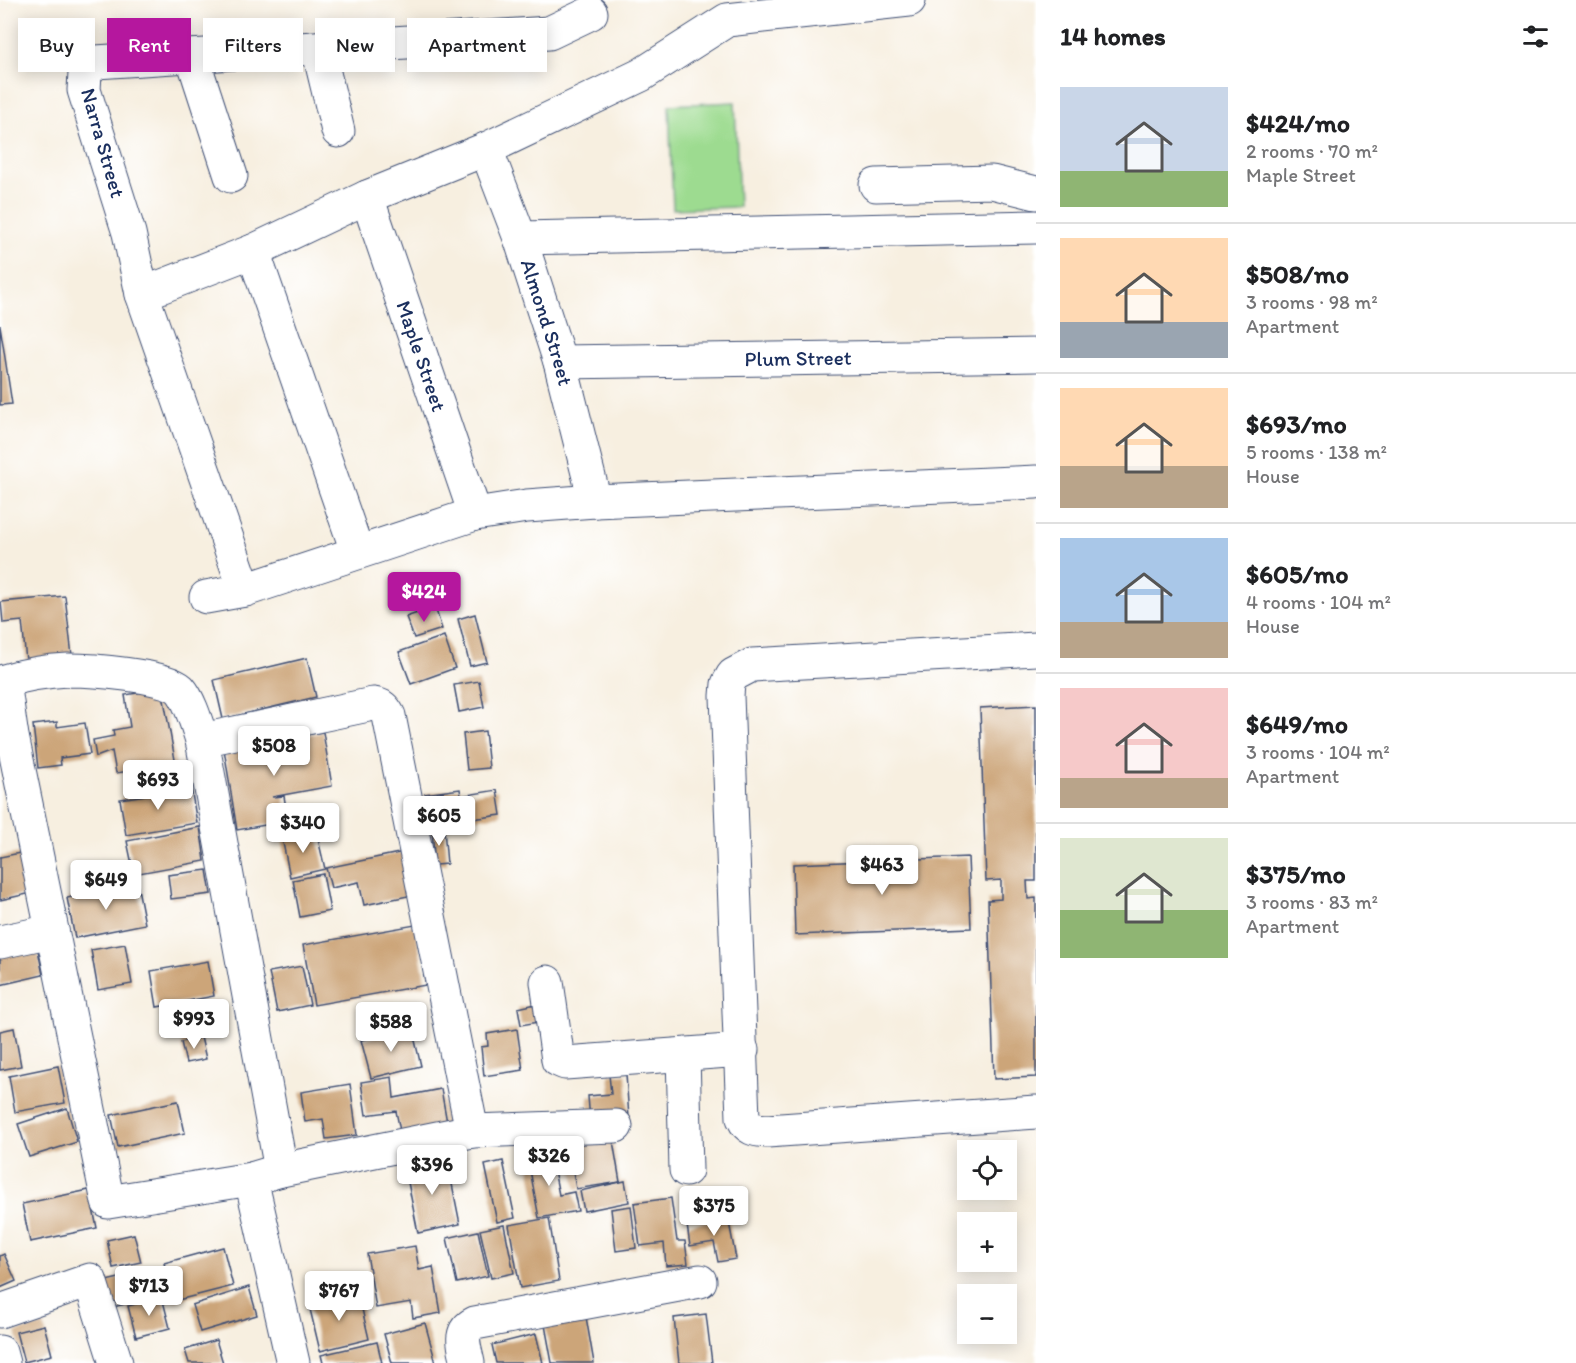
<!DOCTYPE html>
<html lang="en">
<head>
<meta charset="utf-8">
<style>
	body { margin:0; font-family:Itim,sans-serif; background:#f2f2f2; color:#202124; height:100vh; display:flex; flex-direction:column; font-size:22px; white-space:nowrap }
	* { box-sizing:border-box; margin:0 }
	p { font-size:20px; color:#757577 }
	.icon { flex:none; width:33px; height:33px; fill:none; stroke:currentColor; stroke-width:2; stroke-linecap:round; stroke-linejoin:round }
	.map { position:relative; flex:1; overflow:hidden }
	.panel { display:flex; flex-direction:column; background:#fff; width:540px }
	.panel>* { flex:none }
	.hud { position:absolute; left:18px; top:18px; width:570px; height:54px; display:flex; gap:12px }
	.buttons { position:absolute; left:957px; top:1140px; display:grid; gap:12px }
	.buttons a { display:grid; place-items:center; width:60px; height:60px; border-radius:0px; background:#fff; box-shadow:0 3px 15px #0003; font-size:30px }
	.price { position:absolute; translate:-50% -51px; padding:0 14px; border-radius:6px; background:#fff; color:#222; font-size:20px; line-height:39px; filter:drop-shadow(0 2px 3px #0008) }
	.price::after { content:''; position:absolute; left:50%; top:36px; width:18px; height:14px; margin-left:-9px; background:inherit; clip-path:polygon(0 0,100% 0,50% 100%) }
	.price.current { background:#b5179e; color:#fff }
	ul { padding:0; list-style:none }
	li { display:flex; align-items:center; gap:18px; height:150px; padding:0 24px }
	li+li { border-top:2px solid #e0e0e0 }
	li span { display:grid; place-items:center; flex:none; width:168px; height:120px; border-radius:0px; color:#555 }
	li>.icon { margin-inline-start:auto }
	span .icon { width:72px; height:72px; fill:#fffc; stroke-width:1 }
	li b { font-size:26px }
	h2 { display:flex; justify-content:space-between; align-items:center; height:72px; padding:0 24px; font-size:26px }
	.pill { padding:0 21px; border-radius:0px; background:#fff; box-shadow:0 3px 15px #0003; font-size:21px; line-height:54px }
	.pill.current { background:#b5179e; color:#fff }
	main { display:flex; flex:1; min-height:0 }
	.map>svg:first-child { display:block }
</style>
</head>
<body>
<main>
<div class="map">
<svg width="1036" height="1363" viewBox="0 0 1036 1363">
	<rect width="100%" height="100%" fill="#fff"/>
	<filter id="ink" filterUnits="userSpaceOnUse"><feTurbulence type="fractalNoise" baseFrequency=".0167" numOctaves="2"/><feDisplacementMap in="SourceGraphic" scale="12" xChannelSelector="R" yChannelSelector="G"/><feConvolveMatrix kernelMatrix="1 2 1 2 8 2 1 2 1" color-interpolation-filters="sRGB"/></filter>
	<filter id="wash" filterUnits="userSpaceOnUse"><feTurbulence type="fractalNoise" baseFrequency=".008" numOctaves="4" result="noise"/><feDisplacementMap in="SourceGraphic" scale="24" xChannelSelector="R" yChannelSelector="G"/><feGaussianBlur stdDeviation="1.35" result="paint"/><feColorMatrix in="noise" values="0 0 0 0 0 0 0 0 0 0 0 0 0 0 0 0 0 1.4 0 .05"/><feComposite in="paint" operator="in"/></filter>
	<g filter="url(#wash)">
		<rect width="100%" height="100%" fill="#f7efe0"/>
		<path fill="#9ddb90" stroke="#5c8577" stroke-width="1.5" d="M735 102 739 207 673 209 669 105Z"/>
		<g id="blocks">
			<g fill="#cca579">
				<path d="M0 325 12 404 0 405Z"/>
				<path d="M65 596 72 656 26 661 22 621 3 623 1 602Z"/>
				<path d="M435 607 442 629 414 638 406 617Z"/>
				<path d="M475 614 487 662 470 666 458 619Z"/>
				<path d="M444 636 455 668 411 684 399 652Z"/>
				<path d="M307 658 316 697 223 719 214 680Z"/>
				<path d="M479 681 484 707 459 712 454 685Z"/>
				<path d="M162 689 178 776 132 784 130 771 116 773 112 751 96 757 93 740 114 736 113 730 130 727 125 695Z"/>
				<path d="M1036 705V881H1027L1028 899 1036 898V1077L994 1079 988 900 1001 899V880L986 881 980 708Z"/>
				<path d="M57 722V727L85 723 90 754 60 758 61 765 38 768 33 725Z"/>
				<path d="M485 731 489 768 467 770 463 734Z"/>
				<path d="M323 732 332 786 272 797 284 796 288 821 237 830 224 749Z"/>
				<path d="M191 788 197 823 126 835 120 799Z"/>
				<path d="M460 789 461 796 497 790 501 815 429 825 425 794Z"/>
				<path d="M200 827 205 861 134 874 127 841Z"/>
				<path d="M432 829H444L447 864 435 865Z"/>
				<path d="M316 830 325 869 290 877 282 838Z"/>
				<path d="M25 852 32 893 0 900V857Z"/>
				<path d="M404 852 413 895 364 905 359 882 331 888 326 868Z"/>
				<path d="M968 857 971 928 795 935 793 864Z"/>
				<path d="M207 870 211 894 171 899 168 875Z"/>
				<path d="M323 874 330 911 300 917 293 880Z"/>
				<path d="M137 883 145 924 75 938 67 898Z"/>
				<path d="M415 925 426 985 314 1005 303 945Z"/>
				<path d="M125 944 132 984 98 990 91 950Z"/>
				<path d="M37 945 43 975 0 985V954Z"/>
				<path d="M208 961 214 996 157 1007 151 971Z"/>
				<path d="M302 966 310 1005 277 1012 269 972Z"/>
				<path d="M536 1004 539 1022 521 1025 518 1008Z"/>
				<path d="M14 1028 21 1066 0 1070V1031Z"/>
				<path d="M412 1028 421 1066 371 1078 361 1040Z"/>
				<path d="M517 1029 523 1070 484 1076 481 1047 488 1046 487 1034Z"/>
				<path d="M201 1037 206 1059 186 1063 181 1042Z"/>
				<path d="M58 1066 65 1103 15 1112 9 1076Z"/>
				<path d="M626 1074 629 1118 590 1121 588 1096 611 1094 609 1075Z"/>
				<path d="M392 1077 394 1098 441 1089 448 1128 401 1136 396 1111 366 1115 361 1082Z"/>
				<path d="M350 1084 357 1135 326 1139 323 1119 305 1122 301 1092Z"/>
				<path d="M178 1101 185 1133 118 1147 111 1115Z"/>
				<path d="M67 1108 77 1142 29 1157 18 1124Z"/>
				<path d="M612 1135 620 1182 576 1189 568 1142Z"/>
				<path d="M550 1150 559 1195 574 1192 578 1211 539 1218 527 1154Z"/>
				<path d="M447 1159 460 1224 418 1233 405 1167Z"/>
				<path d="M503 1161 515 1218 497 1222 485 1165Z"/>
				<path d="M625 1181 629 1202 584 1211 580 1191Z"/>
				<path d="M89 1190 97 1228 30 1242 22 1204Z"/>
				<path d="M671 1198 677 1241H685L688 1264 666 1266 664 1243 640 1246 634 1203Z"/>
				<path d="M631 1206 636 1248 616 1251 611 1209Z"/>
				<path d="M728 1217 736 1259 718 1262 714 1242 690 1246 687 1225Z"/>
				<path d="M549 1218 559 1281 520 1288 509 1225Z"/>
				<path d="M504 1225 514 1273 491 1278 480 1230Z"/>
				<path d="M478 1231 488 1276 457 1283 447 1238Z"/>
				<path d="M134 1234 141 1262 113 1268 107 1240Z"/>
				<path d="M415 1246 419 1270 433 1267 441 1313 413 1318 411 1302 376 1308 367 1254Z"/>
				<path d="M223 1247 233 1286 174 1301 164 1263Z"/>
				<path d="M4 1254 16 1281 0 1288V1256Z"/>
				<path d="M145 1272 152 1297 113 1307 106 1281Z"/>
				<path d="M249 1287 257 1315 200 1332 192 1305Z"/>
				<path d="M358 1292 369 1339 320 1351 309 1305Z"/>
				<path d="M162 1297 170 1328 136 1337 128 1306Z"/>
				<path d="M706 1314 712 1363H679L674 1318Z"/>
				<path d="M586 1317 594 1363H552L545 1325Z"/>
				<path d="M425 1323 436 1363H392L384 1334Z"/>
				<path d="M44 1325 52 1355 24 1362 16 1332Z"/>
				<path d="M536 1334 543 1363H496L492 1345Z"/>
				<path d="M216 1340 223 1363H189L185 1350Z"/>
				<path d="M377 1342 382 1363H323L321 1355Z"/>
			</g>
		</g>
	</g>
	<g filter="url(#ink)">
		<use href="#blocks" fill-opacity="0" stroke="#3c4c72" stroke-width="1.5"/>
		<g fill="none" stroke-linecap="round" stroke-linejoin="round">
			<g stroke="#3c4c72" stroke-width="35">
				<g id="minor">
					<path d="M318 48 338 131"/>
					<path d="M192 56 231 176"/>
					<path id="s1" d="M486 149 520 238 560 362 595 501"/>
					<path d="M876 185 992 182 1036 193"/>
					<path id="s2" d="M367 197 475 514"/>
					<path d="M520 238 1036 227"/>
					<path d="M253 251 357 551"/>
					<path d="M142 294 253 251 367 197 486 149 641 75 727 20 909 0"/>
					<path id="s3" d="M560 362 1036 355"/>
					<path d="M245 590 142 294 129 233 84 90 85 73 96 62 549 33 591 13"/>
					<path d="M206 597 245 590 475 514 527 506 595 501 1036 482"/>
					<path d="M1036 649 752 665 733 675 728 684 727 696 743 1118C748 1129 754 1130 767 1131L1036 1112"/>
					<path d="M11 731 4 681C24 675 47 671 68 670 89 670 165 675 180 689 190 700 197 725 202 740"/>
					<path d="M0 734 11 731 108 1202 251 1179"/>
					<path d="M0 942 52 931"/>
					<path d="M547 982 558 1060 565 1063 742 1050"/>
					<path d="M683 1055 686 1170"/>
					<path d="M281 1170 202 740 373 704C382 705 385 708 389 716L472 1131"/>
					<path d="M0 1311 90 1280 116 1363"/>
					<path d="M0 1352 3 1363"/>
					<path d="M293 1363 251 1179 281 1170 472 1131 616 1126"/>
					<path d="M468 1363C465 1347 457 1332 475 1323L700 1281"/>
				</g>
			</g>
			<use href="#minor" stroke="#fff" stroke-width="33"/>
		</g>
	</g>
	<g text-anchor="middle" stroke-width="4.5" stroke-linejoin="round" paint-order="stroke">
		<g font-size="21" fill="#1b2f5e" stroke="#fff">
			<text transform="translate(103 143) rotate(74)" y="7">Narra Street</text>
			<text dy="7" stroke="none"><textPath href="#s1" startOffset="184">Almond Street</textPath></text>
			<text dy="7" stroke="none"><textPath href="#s2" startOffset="168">Maple Street</textPath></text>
			<text dy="7" stroke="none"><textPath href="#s3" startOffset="238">Plum Street</textPath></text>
		</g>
	</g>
</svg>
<div class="buttons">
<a><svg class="icon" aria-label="locate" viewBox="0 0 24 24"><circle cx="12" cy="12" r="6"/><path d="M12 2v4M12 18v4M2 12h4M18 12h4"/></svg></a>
<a>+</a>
<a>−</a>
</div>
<b class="price current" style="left:424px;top:623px">$424</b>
<b class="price" style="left:274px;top:777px">$508</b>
<b class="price" style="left:158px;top:811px">$693</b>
<b class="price" style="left:439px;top:847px">$605</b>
<b class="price" style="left:303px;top:854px">$340</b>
<b class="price" style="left:882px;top:896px">$463</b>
<b class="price" style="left:106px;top:911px">$649</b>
<b class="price" style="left:194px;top:1050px">$993</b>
<b class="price" style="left:391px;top:1053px">$588</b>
<b class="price" style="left:549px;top:1187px">$326</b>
<b class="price" style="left:432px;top:1196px">$396</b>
<b class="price" style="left:714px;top:1237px">$375</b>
<b class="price" style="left:149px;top:1317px">$713</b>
<b class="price" style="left:339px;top:1322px">$767</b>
<div class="hud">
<a class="pill">Buy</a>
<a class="pill current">Rent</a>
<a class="pill">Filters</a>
<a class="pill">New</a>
<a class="pill">Apartment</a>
</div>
</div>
<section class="panel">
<h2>14 homes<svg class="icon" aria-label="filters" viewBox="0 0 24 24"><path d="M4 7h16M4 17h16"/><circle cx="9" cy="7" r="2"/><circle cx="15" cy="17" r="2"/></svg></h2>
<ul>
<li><span style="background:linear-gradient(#c9d6e8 70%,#8fb573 0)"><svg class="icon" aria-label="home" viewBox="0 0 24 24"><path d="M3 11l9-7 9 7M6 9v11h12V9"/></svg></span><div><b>$424/mo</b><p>2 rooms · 70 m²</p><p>Maple Street</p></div></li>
<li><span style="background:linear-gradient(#ffd9b3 70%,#9aa5b1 0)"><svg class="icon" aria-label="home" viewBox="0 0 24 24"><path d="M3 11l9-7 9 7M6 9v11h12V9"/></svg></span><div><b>$508/mo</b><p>3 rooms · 98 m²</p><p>Apartment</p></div></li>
<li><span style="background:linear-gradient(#ffd9b3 65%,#b9a48a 0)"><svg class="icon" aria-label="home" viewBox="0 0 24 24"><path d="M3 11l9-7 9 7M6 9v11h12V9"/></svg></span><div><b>$693/mo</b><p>5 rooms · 138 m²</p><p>House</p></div></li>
<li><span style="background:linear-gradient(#a9c7e8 70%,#b9a48a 0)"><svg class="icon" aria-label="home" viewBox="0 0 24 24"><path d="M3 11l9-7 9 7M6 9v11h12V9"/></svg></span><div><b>$605/mo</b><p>4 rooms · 104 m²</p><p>House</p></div></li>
<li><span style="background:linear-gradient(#f6c9c9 75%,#b9a48a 0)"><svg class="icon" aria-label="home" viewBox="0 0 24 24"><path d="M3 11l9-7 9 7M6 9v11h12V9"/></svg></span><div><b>$649/mo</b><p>3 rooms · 104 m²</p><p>Apartment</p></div></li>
<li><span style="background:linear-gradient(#dfe7d0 60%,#8fb573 0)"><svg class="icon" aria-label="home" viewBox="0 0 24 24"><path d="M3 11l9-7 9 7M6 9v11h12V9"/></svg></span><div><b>$375/mo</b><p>3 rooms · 83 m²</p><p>Apartment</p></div></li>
</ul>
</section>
</main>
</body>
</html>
